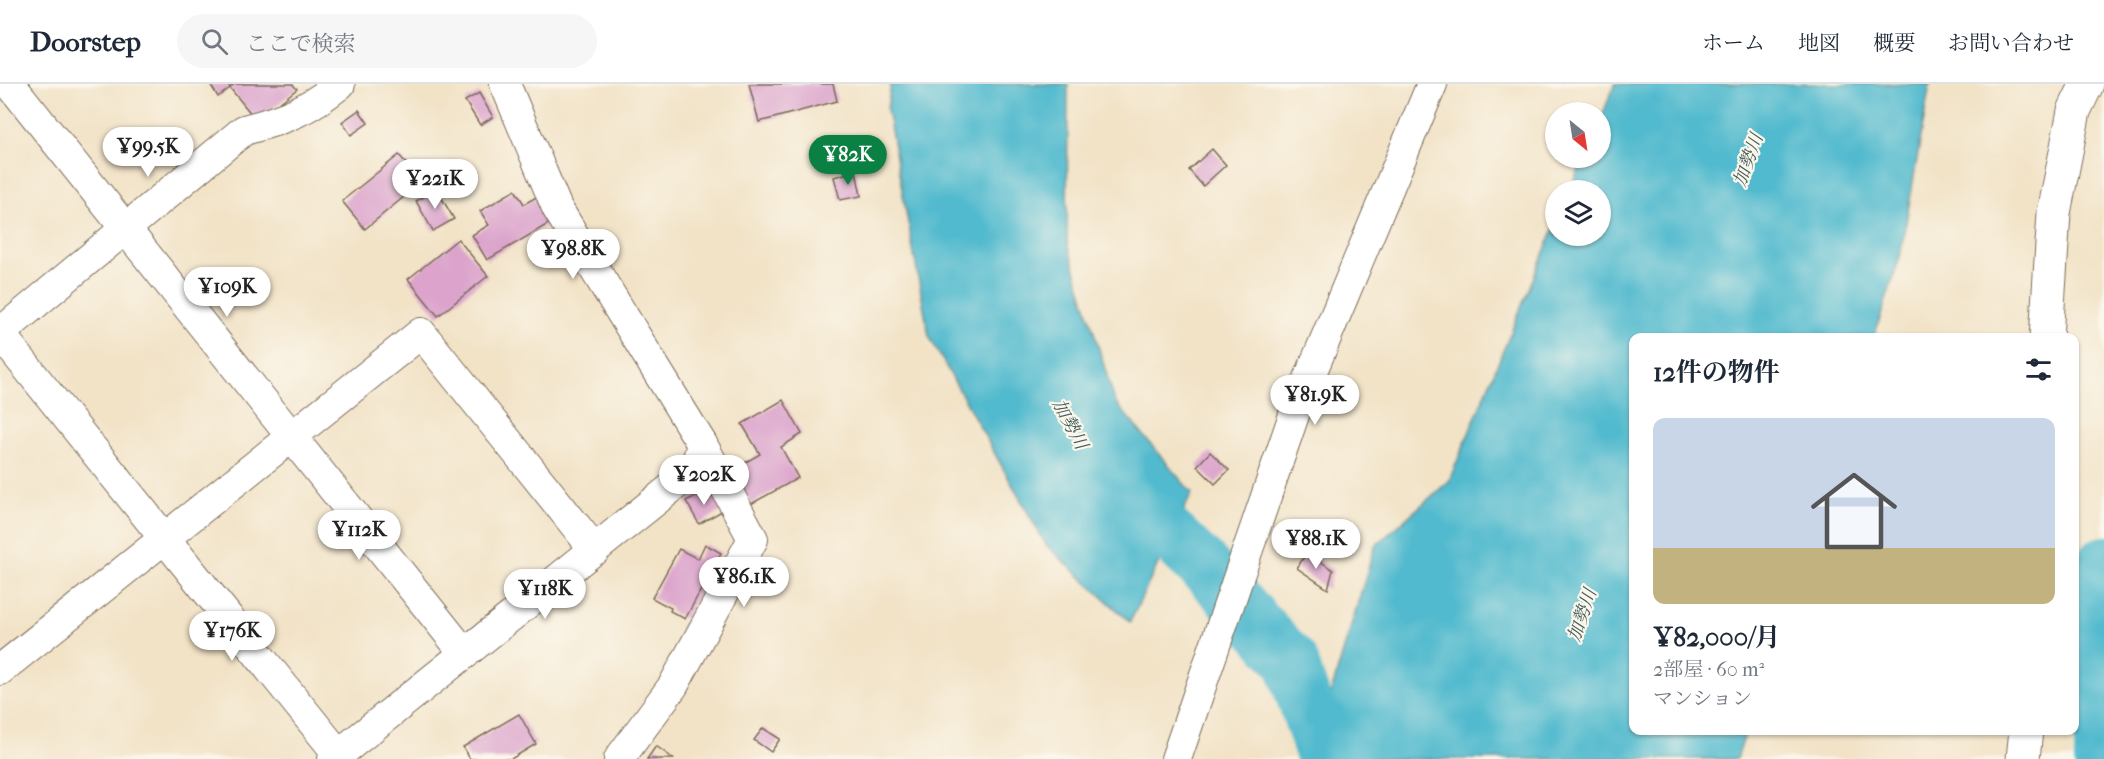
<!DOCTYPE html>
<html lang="ja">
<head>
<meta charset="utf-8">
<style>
	body { margin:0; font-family:"IM FELL French Canon","Noto Serif JP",serif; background:#f6f6f7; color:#1f2937; height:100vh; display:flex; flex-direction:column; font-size:22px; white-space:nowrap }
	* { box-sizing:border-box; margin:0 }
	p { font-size:20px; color:#747a83 }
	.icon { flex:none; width:33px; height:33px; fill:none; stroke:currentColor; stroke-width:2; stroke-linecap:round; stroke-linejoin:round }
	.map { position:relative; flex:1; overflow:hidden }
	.panel { position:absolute; left:1629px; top:249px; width:450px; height:402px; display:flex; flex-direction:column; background:#fff; border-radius:12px; box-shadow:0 2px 4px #0004 }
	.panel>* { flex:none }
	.needle { width:39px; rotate:150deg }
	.buttons { position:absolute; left:1545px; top:18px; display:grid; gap:12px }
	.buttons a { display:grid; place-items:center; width:66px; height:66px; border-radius:50%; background:#fff; box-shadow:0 2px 4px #0004; font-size:30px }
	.price { position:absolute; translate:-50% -51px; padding:0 14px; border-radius:21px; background:#fff; color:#222; font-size:20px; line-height:39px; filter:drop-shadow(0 2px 3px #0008) }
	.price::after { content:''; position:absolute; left:50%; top:36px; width:18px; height:14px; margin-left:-9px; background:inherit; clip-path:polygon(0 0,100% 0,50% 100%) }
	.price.on { background:#0b8043; color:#fff }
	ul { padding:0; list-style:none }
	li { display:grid; align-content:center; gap:12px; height:318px; padding:0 24px }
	li span { display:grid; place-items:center; height:186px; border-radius:12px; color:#555 }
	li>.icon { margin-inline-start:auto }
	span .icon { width:108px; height:108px; fill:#fffc; stroke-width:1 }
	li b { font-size:26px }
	h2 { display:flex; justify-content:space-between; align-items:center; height:72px; padding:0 24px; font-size:26px }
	header { display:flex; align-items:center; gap:36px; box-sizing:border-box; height:84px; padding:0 30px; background:#fff; border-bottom:2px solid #e0e1e3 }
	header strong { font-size:28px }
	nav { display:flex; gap:33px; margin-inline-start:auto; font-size:21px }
	.search { width:420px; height:54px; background:#f6f6f7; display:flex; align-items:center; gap:15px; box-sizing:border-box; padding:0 21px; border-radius:33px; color:#747a83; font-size:22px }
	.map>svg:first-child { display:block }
</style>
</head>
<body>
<header>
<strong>Doorstep</strong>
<div class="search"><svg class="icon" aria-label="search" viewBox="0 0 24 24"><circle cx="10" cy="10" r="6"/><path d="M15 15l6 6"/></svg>ここで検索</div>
<nav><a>ホーム</a><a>地図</a><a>概要</a><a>お問い合わせ</a></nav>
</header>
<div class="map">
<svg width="2104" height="675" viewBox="0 0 2104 675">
	<rect width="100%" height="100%" fill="#fbf7ec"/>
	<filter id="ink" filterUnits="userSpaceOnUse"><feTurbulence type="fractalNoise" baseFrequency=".0167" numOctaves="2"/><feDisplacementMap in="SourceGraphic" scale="12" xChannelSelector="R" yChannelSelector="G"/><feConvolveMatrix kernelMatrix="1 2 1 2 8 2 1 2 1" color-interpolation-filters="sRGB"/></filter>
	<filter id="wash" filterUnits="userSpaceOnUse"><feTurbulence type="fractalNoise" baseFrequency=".008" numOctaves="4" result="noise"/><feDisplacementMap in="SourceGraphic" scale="24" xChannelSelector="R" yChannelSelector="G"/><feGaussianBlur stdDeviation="1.35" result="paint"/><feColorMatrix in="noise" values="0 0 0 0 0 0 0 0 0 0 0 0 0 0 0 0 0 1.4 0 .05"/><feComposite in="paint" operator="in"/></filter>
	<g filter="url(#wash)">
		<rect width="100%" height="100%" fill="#f2e3c7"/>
		<g fill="#51bace" stroke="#467276" stroke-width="1.5">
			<path d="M891 0H1068L1067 159 1115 318 1192 409 1130 538 1046 461 929 252 887 25Z"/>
			<path d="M1615 0H1930L1900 173 1874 253 1634 254V646L1746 647 1737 675H1311L1375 462 1449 397 1555 142 1556 152H1600V106H1570L1584 74H1600L1601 34Z"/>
		</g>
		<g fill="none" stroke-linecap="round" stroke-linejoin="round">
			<g stroke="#51bace" stroke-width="54">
				<path d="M1117 401 1203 482 1291 577 1324 675"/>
				<path d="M2101 675 2104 479"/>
			</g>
		</g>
		<g id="blocks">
			<g fill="#dca4cc">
				<path d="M210 0H228L230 4 218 13Z"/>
				<path d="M234 0H292L297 5 263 32 261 42 230 4Z"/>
				<path d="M749 0H833L837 17 759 38Z"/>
				<path d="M479 9 493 33 480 41 465 17Z"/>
				<path d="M359 26 368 39 351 51 342 38Z"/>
				<path d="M1212 65 1226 81 1203 102 1189 86Z"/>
				<path d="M399 71 422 98 365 145 342 117Z"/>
				<path d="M856 87 861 112 840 116 834 93Z"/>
				<path d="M437 106 454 135 433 147 416 117Z"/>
				<path d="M515 106 524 120 540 111 555 136 487 176 472 151 489 141 480 127Z"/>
				<path d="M458 155 488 192 438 232 408 195Z"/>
				<path d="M783 316 802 350 781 363 798 394 751 420 732 386 760 370 742 340Z"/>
				<path d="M1210 368 1229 386 1215 400 1197 382Z"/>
				<path d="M710 405 722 427 699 440 686 417Z"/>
				<path d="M705 460 721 469 685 535 670 527 671 524 652 514 679 465 698 475Z"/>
				<path d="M1307 468 1333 486 1328 505 1297 484Z"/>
				<path d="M519 630 536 660 511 675H470L463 663Z"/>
				<path d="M763 644 780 655 771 668 754 656Z"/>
				<path d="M656 662 674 675H647Z"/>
			</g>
		</g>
	</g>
	<g filter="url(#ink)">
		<use href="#blocks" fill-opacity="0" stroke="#7b6b59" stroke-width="1.5"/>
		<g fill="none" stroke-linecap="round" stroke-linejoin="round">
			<g stroke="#7b6b59" stroke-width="32">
				<g id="minor">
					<path d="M10 0 465 570"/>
					<path d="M505 0 557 124 702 360 753 455 673 602 619 675"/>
					<path d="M0 249 244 46C283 36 308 26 340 0"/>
					<path d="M0 250 339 671"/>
					<path d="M0 586 421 249 595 466"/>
					<path d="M333 675 695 385 702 360"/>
					<path d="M1176 675 1295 328 1432 0"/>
				</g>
			</g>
			<g stroke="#7b6b59" stroke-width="35">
				<g id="tertiary">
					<path d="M2046 254 2054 129 2074 27 2087 0"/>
					<path d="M2023 675 2026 646"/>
				</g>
			</g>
			<use href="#minor" stroke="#fff" stroke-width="30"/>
			<use href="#tertiary" stroke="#fff" stroke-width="33"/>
		</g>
	</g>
	<g text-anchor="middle" stroke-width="4.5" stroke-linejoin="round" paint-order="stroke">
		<g font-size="18" font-style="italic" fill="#435c5c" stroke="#fbf7ec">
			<text transform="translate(1748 76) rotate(-70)" y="6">加勢川</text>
			<text transform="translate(1070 340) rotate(62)" y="6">加勢川</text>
			<text transform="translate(1582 531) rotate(-71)" y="6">加勢川</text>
		</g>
	</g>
</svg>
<div class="buttons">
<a><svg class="needle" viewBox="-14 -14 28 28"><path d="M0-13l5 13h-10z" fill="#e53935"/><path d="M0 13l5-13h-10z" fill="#747a83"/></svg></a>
<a><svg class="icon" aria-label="layers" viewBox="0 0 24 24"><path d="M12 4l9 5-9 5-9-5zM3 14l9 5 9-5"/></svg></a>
</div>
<b class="price" style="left:148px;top:94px">¥99.5K</b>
<b class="price on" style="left:848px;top:102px">¥82K</b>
<b class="price" style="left:435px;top:126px">¥221K</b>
<b class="price" style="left:573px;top:196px">¥98.8K</b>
<b class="price" style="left:227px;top:234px">¥109K</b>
<b class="price" style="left:1315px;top:342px">¥81.9K</b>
<b class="price" style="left:704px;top:422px">¥202K</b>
<b class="price" style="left:359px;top:477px">¥112K</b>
<b class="price" style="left:1316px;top:486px">¥88.1K</b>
<b class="price" style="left:744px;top:524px">¥86.1K</b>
<b class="price" style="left:545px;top:536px">¥118K</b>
<b class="price" style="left:232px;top:578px">¥176K</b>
<section class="panel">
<h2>12件の物件<svg class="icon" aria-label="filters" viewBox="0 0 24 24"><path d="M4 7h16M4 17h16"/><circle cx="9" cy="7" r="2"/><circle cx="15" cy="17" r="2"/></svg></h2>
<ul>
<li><span style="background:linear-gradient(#c9d6e8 70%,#c2b280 0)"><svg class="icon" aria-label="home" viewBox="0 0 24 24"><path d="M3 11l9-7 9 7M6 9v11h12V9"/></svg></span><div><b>¥82,000/月</b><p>2部屋 · 60 m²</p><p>マンション</p></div></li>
</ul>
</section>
</div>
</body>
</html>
